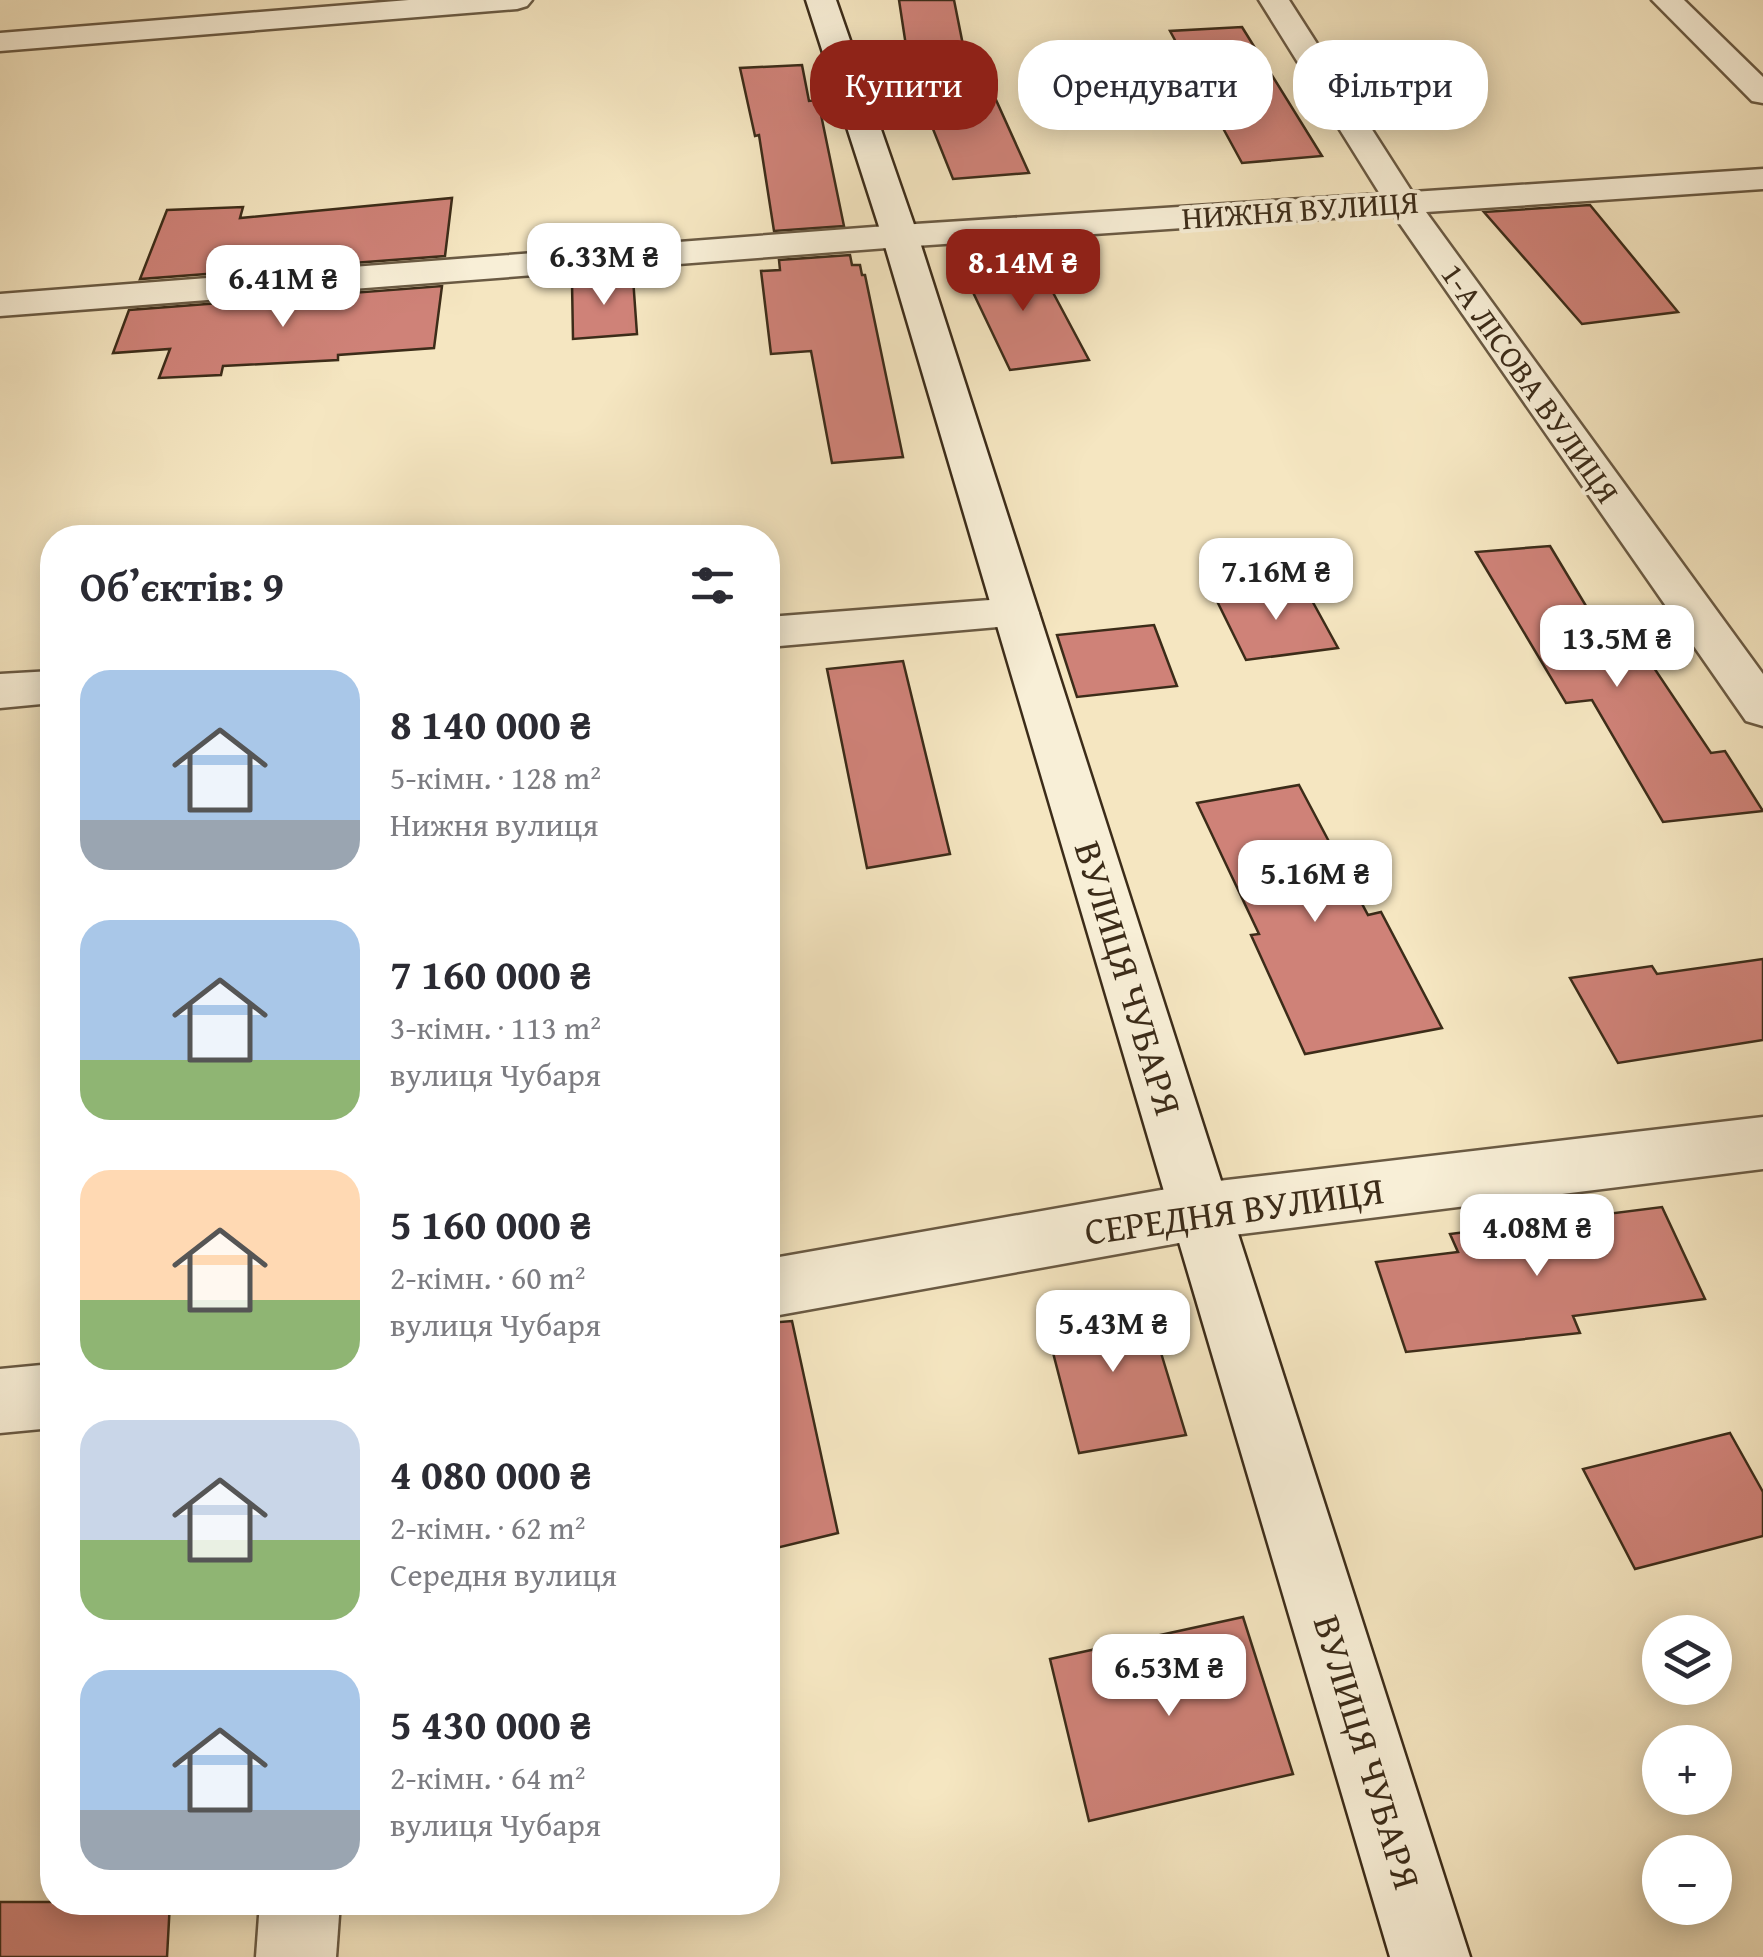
<!DOCTYPE html>
<html lang="uk">
<head>
<meta charset="utf-8">
<style>
	body { margin:0; font-family:"Gentium Book Plus",serif; background:#f2f2f3; color:#2b2b33; height:100vh; display:flex; flex-direction:column; font-size:38px; white-space:nowrap }
	* { box-sizing:border-box; margin:0 }
	p { font-size:32px; color:#7c7c81 }
	.icon { flex:none; width:55px; height:55px; fill:none; stroke:currentColor; stroke-width:2; stroke-linecap:round; stroke-linejoin:round }
	.map { position:relative; flex:1; overflow:hidden }
	.details { position:absolute; left:40px; top:525px; width:740px; height:1390px; display:flex; flex-direction:column; background:#fff; border-radius:40px; box-shadow:0 5px 25px #0003 }
	.details>* { flex:none }
	.banner { position:absolute; left:810px; top:40px; width:802px; height:90px; display:flex; gap:20px }
	.controls { position:absolute; left:1642px; top:1615px; display:grid; gap:20px }
	.controls a { display:grid; place-items:center; width:90px; height:90px; border-radius:50%; background:#fff; box-shadow:0 5px 25px #0003; font-size:50px }
	.price { position:absolute; translate:-50% -85px; padding:0 22px; border-radius:20px; background:#fff; color:#222; font-size:32px; line-height:65px; filter:drop-shadow(0 2px 5px #0008) }
	.price::after { content:''; position:absolute; left:50%; top:60px; width:30px; height:22px; margin-left:-15px; background:inherit; clip-path:polygon(0 0,100% 0,50% 100%) }
	.price.on { background:#8f2418; color:#fff }
	ul { padding:0; list-style:none }
	li { display:flex; align-items:center; gap:30px; height:250px; padding:0 40px }
	li span { display:grid; place-items:center; flex:none; width:280px; height:200px; border-radius:30px; color:#555 }
	li>.icon { margin-inline-start:auto }
	span .icon { width:120px; height:120px; fill:#fffc; stroke-width:1 }
	li b { font-size:42px }
	h2 { display:flex; justify-content:space-between; align-items:center; height:120px; padding:0 40px; font-size:42px }
	.chip { padding:0 35px; border-radius:40px; background:#fff; box-shadow:0 5px 25px #0003; font-size:35px; line-height:90px }
	.chip.on { background:#8f2418; color:#fff }
	.map>svg:first-child { display:block }
</style>
</head>
<body>
<div class="map">
<svg width="1763" height="1957" viewBox="0 0 1763 1957">
	<rect width="100%" height="100%" fill="#f5e6c1"/>
	<filter id="stains"><feTurbulence type="fractalNoise" baseFrequency=".002" numOctaves="4"/><feColorMatrix values="0 0 0 0 .2 0 0 0 0 .09 0 0 0 0 .02 0 0 0 .5 -.17"/></filter>
	<radialGradient id="worn" r=".72"><stop offset=".6" stop-color="#630" stop-opacity="0"/><stop offset="1" stop-color="#630" stop-opacity=".3"/></radialGradient>
	<g fill="#cf8278" stroke="#3c2c19" stroke-width="2.5">
		<path d="M899 0H954L966 60H978L1029 173 953 179 931 124 918 125Z"/>
		<path d="M1242 27 1322 156 1242 163 1170 31Z"/>
		<path d="M802 65 809 101 818 100 844 226 774 231 759 135 755 136 740 68Z"/>
		<path d="M452 198 445 256 140 279 167 210 243 207 240 218Z"/>
		<path d="M1590 205 1678 312 1582 324 1484 212Z"/>
		<path d="M850 255 852 265H860L862 275H865L903 457 832 463 811 351 771 354 761 271 780 270 779 260Z"/>
		<path d="M1034 257 1089 360 1010 370 960 265Z"/>
		<path d="M633 278 637 334 573 339 572 282Z"/>
		<path d="M442 286 434 348 338 355V360L223 366 221 375 159 378 170 349 113 353 129 310Z"/>
		<path d="M1550 546 1607 641 1634 638 1711 753 1725 751 1763 811 1663 822 1592 700 1566 703 1476 552Z"/>
		<path d="M1304 586 1338 648 1246 660 1215 597Z"/>
		<path d="M1154 625 1177 686 1077 697 1057 635Z"/>
		<path d="M903 661 950 854 867 868 827 669Z"/>
		<path d="M1299 785 1368 915 1381 912 1442 1028 1305 1054 1251 935 1259 934 1197 803Z"/>
		<path d="M1763 959V1040L1618 1063 1570 978 1652 966 1657 974Z"/>
		<path d="M1662 1207 1705 1299 1573 1316 1580 1333 1406 1352 1376 1262 1458 1252 1450 1234Z"/>
		<path d="M1144 1297 1186 1435 1079 1453 1043 1314Z"/>
		<path d="M792 1321 838 1533 768 1550V1323Z"/>
		<path d="M1730 1433 1763 1492V1536L1635 1569 1583 1469Z"/>
		<path d="M1243 1617 1293 1774 1089 1821 1050 1659Z"/>
		<path d="M0 1902H170L167 1957H0Z"/>
	</g>
	<g fill="none" stroke-linecap="round" stroke-linejoin="round">
		<g stroke="#6a5a43" stroke-width="5">
			<g id="street">
				<path d="M409 0H532L527 6 517 9 0 51V33Z"/>
				<path d="M1259 0H1289L1412 192 1763 169V189L1426 212 1763 674V726L1746 721 1393 214 900 247 0 316V294L900 225 1380 194Z"/>
				<path d="M1652 0H1684L1763 77V103L1752 101Z"/>
				<path d="M1016 598 1032 602 1039 613 1032 624 768 647V617Z"/>
				<path d="M52 671V703L0 708V674Z"/>
				<path d="M1763 1117V1169L1201 1239 768 1317V1259L1201 1183Z"/>
				<path d="M52 1364V1428L0 1433V1369Z"/>
				<path d="M260 1902H340L336 1957H256Z"/>
			</g>
		</g>
		<g stroke="#3c2c19" stroke-width="5">
			<path id="secondary" d="M806 0H836L918 236 1470 1957H1390L882 236Z"/>
		</g>
		<use href="#street" fill="#f8efd7" fill-rule="evenodd"/>
		<use href="#secondary" fill="#f8efd7" fill-rule="evenodd"/>
	</g>
	<g text-anchor="middle" stroke-width="8" stroke-linejoin="round" paint-order="stroke">
		<g font-size="32" fill="#3c2c19" stroke="#f8efd7">
			<text transform="translate(1300 210) rotate(-4)" y="11">НИЖНЯ ВУЛИЦЯ</text>
			<text transform="translate(1530 383) rotate(55)" y="11">1-А ЛІСОВА ВУЛИЦЯ</text>
		</g>
		<g font-size="38" fill="#3c2c19" stroke="#f8efd7">
			<text transform="translate(1128 978) rotate(73)" y="13">ВУЛИЦЯ ЧУБАРЯ</text>
			<text transform="translate(1234 1211) rotate(-8)" y="13">СЕРЕДНЯ ВУЛИЦЯ</text>
			<text transform="translate(1367 1752) rotate(73)" y="13">ВУЛИЦЯ ЧУБАРЯ</text>
		</g>
	</g>
	<rect width="100%" height="100%" filter="url(#stains)"/>
	<rect width="100%" height="100%" fill="url(#worn)"/>
</svg>
<div class="controls">
<a><svg class="icon" aria-label="layers" viewBox="0 0 24 24"><path d="M12 4l9 5-9 5-9-5zM3 14l9 5 9-5"/></svg></a>
<a>+</a>
<a>−</a>
</div>
<b class="price" style="left:604px;top:308px">6.33M ₴</b>
<b class="price on" style="left:1023px;top:314px">8.14M ₴</b>
<b class="price" style="left:283px;top:330px">6.41M ₴</b>
<b class="price" style="left:1276px;top:623px">7.16M ₴</b>
<b class="price" style="left:1617px;top:690px">13.5M ₴</b>
<b class="price" style="left:1315px;top:925px">5.16M ₴</b>
<b class="price" style="left:1537px;top:1279px">4.08M ₴</b>
<b class="price" style="left:1113px;top:1375px">5.43M ₴</b>
<b class="price" style="left:1169px;top:1719px">6.53M ₴</b>
<div class="banner">
<a class="chip on">Купити</a>
<a class="chip">Орендувати</a>
<a class="chip">Фільтри</a>
</div>
<section class="details">
<h2>Об’єктів: 9<svg class="icon" aria-label="filters" viewBox="0 0 24 24"><path d="M4 7h16M4 17h16"/><circle cx="9" cy="7" r="2"/><circle cx="15" cy="17" r="2"/></svg></h2>
<ul>
<li><span style="background:linear-gradient(#a9c7e8 75%,#9aa5b1 0)"><svg class="icon" aria-label="home" viewBox="0 0 24 24"><path d="M3 11l9-7 9 7M6 9v11h12V9"/></svg></span><div><b>8 140 000 ₴</b><p>5-кімн. · 128 m²</p><p>Нижня вулиця</p></div></li>
<li><span style="background:linear-gradient(#a9c7e8 70%,#8fb573 0)"><svg class="icon" aria-label="home" viewBox="0 0 24 24"><path d="M3 11l9-7 9 7M6 9v11h12V9"/></svg></span><div><b>7 160 000 ₴</b><p>3-кімн. · 113 m²</p><p>вулиця Чубаря</p></div></li>
<li><span style="background:linear-gradient(#ffd9b3 65%,#8fb573 0)"><svg class="icon" aria-label="home" viewBox="0 0 24 24"><path d="M3 11l9-7 9 7M6 9v11h12V9"/></svg></span><div><b>5 160 000 ₴</b><p>2-кімн. · 60 m²</p><p>вулиця Чубаря</p></div></li>
<li><span style="background:linear-gradient(#c9d6e8 60%,#8fb573 0)"><svg class="icon" aria-label="home" viewBox="0 0 24 24"><path d="M3 11l9-7 9 7M6 9v11h12V9"/></svg></span><div><b>4 080 000 ₴</b><p>2-кімн. · 62 m²</p><p>Середня вулиця</p></div></li>
<li><span style="background:linear-gradient(#a9c7e8 70%,#9aa5b1 0)"><svg class="icon" aria-label="home" viewBox="0 0 24 24"><path d="M3 11l9-7 9 7M6 9v11h12V9"/></svg></span><div><b>5 430 000 ₴</b><p>2-кімн. · 64 m²</p><p>вулиця Чубаря</p></div></li>
</ul>
</section>
</div>
</body>
</html>
